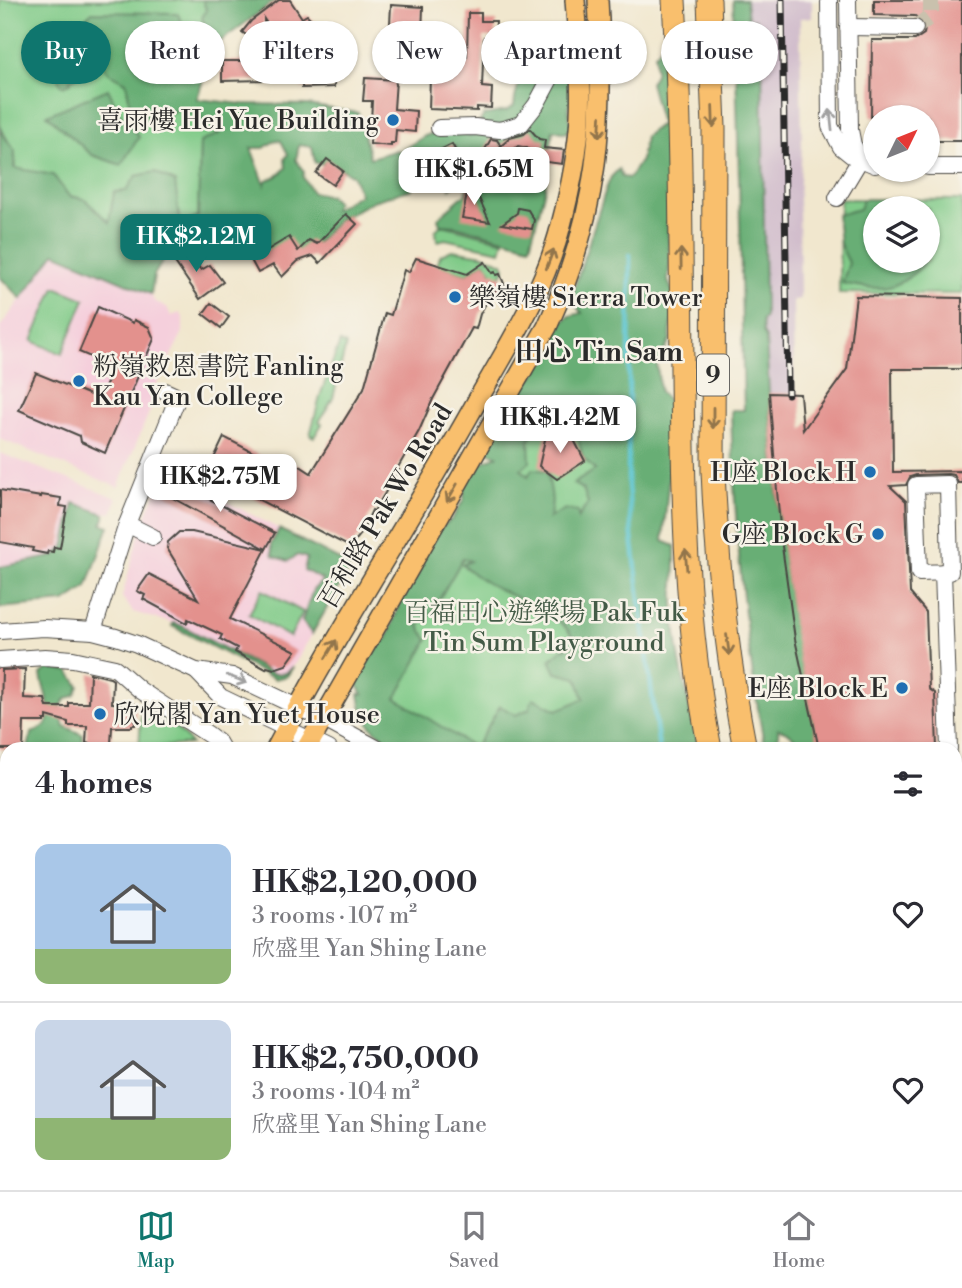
<!DOCTYPE html>
<html lang="en">
<head>
<meta charset="utf-8">
<style>
	body { margin:0; font-family:"Libre Bodoni","Noto Serif TC",serif; background:#f2f2f3; color:#2b2b33; height:100vh; display:flex; flex-direction:column; font-size:26px; white-space:nowrap }
	* { box-sizing:border-box; margin:0 }
	p { font-size:23px; color:#7c7c81 }
	.icon { flex:none; width:38px; height:38px; fill:none; stroke:currentColor; stroke-width:2; stroke-linecap:round; stroke-linejoin:round }
	.map { position:relative; flex:1; overflow:hidden }
	.drawer { position:absolute; left:0px; top:742px; width:962px; height:448px; display:flex; flex-direction:column; background:#fff; border-radius:21px 21px 0 0; box-shadow:0 2px 5px #0004 }
	.drawer>* { flex:none }
	.hud { position:absolute; left:21px; top:21px; width:920px; height:63px; display:flex; gap:14px }
	.needle { width:46px; rotate:47deg }
	.controls { position:absolute; left:863px; top:105px; display:grid; gap:14px }
	.controls a { display:grid; place-items:center; width:77px; height:77px; border-radius:50%; background:#fff; box-shadow:0 2px 5px #0004; font-size:35px }
	.price { position:absolute; translate:-50% -60px; padding:0 16px; border-radius:14px; background:#fff; color:#222; font-size:23px; line-height:46px; filter:drop-shadow(0 2px 4px #0008) }
	.price::after { content:''; position:absolute; left:50%; top:42px; width:21px; height:16px; margin-left:-10px; background:inherit; clip-path:polygon(0 0,100% 0,50% 100%) }
	.price.selected { background:#0f766e; color:#fff }
	ul { padding:0; list-style:none }
	li { display:flex; align-items:center; gap:21px; height:175px; padding:0 35px }
	li+li { border-top:2px solid #e1e1e2 }
	li span { display:grid; place-items:center; flex:none; width:196px; height:140px; border-radius:14px; color:#555 }
	li>.icon { margin-inline-start:auto }
	span .icon { width:84px; height:84px; fill:#fffc; stroke-width:1 }
	li b { font-size:30px }
	h2 { display:flex; justify-content:space-between; align-items:center; height:84px; padding:0 35px; font-size:30px }
	.tag { padding:0 24px; border-radius:32px; background:#fff; box-shadow:0 2px 5px #0004; font-size:24px; line-height:63px }
	.tag.selected { background:#0f766e; color:#fff }
	.menu { display:flex; justify-content:space-around; align-items:center; height:98px; border-top:2px solid #e1e1e2; background:#fff; font-size:19px; color:#7c7c81 }
	.menu a { display:grid; justify-items:center; gap:4px }
	.menu .selected { color:#0f766e }
	.map>svg:first-child { display:block }
</style>
</head>
<body>
<div class="map">
<svg width="962" height="1190" viewBox="0 0 962 1190">
	<rect width="100%" height="100%" fill="#f7f3e8"/>
	<filter id="ink" filterUnits="userSpaceOnUse"><feTurbulence type="fractalNoise" baseFrequency=".0143" numOctaves="2"/><feDisplacementMap in="SourceGraphic" scale="14" xChannelSelector="R" yChannelSelector="G"/><feConvolveMatrix kernelMatrix="1 2 1 2 8 2 1 2 1" color-interpolation-filters="sRGB"/></filter>
	<filter id="wash" filterUnits="userSpaceOnUse"><feTurbulence type="fractalNoise" baseFrequency=".00686" numOctaves="4" result="noise"/><feDisplacementMap in="SourceGraphic" scale="28" xChannelSelector="R" yChannelSelector="G"/><feGaussianBlur stdDeviation="1.57" result="paint"/><feColorMatrix in="noise" values="0 0 0 0 0 0 0 0 0 0 0 0 0 0 0 0 0 1.4 0 .05"/><feComposite in="paint" operator="in"/></filter>
	<g filter="url(#wash)">
		<rect width="100%" height="100%" fill="#f1e7ce"/>
		<g fill="#f5cfdc">
			<path d="M55 253 151 294 154 301 167 307 171 316 180 313 183 317V332L152 393 156 396 118 487 0 439V327Z"/>
			<path d="M0 453 117 498 112 513 106 512 102 524 109 526 87 587 65 602 0 608Z"/>
			<path d="M165 470 351 566 293 667 286 673 275 675 266 670 182 626 133 612 122 597 140 530Z"/>
			<path d="M410 1183H490L489 1190H411Z"/>
		</g>
		<path fill="#d1bdcc" d="M746 0H812V18H800L802 147 799 198 800 299 793 300 794 393H769L766 338 763 332 762 320 765 317 762 50 756 47 755 20H748Z"/>
		<g fill="#80ca88" stroke="#567a5a" stroke-width="2" fill-rule="evenodd">
			<path d="M0 0H230L207 51 73 30 109 73 126 82 130 104 152 121 180 108 206 119 219 134 200 143 198 217 179 228 109 223 79 198 69 196 16 169 15 154 0 126Z"/>
			<path d="M840 199 962 200V294L839 293ZM875 208H928V261H875Z"/>
			<path d="M440 226H446L504 241 501 251 445 239 438 241 435 231Z"/>
			<path d="M452 250 483 255 503 263 505 268 498 281 485 262 467 274 436 265 441 255Z"/>
			<path d="M613 254H659L655 467 657 551 684 749H417L363 698Z"/>
			<path d="M55 287 85 299 62 354 32 341Z"/>
			<path d="M340 342 346 345 333 398 319 422 322 424 314 437 310 435 321 393Z"/>
			<path d="M262 590 303 612 290 637 249 614Z"/>
			<path d="M141 714C167 721 174 722 191 744L139 749Z"/>
		</g>
		<g fill="#68ae74" stroke="#4a6c50" stroke-width="2" fill-rule="evenodd">
			<path d="M203 0H276L213 47 197 99 242 104 307 105 358 113 370 158 398 150 399 152 425 136 442 130H467L468 136 489 130 480 121 484 115 506 111 514 106C516 82 525 65 551 60 559 59 565 62 574 58L569 88 572 99 568 107 571 127 566 133 553 130 545 189 530 246 455 226 440 225 438 218 465 194 474 170 450 188C450 175 444 164 455 155V146L444 151 412 175 414 179 412 189 373 201 338 220 297 263 278 249 252 253 241 242 204 240 186 248 172 246 154 275 151 294 55 253 21 299 0 277V124L3 135 15 151 14 168 53 175 69 196 84 199 109 222 114 192 126 191 136 176 155 172 175 182 180 224 198 217 200 142 219 134 204 120 180 108 152 121 130 104 126 82 109 73 93 54 88 56 87 63 90 70 84 75 70 79 71 83 62 86 58 80 63 72 68 69 65 61 66 51 59 45 61 29 73 30 92 12 177 13 184 25 180 40 190 43 200 38 206 30 202 17 206 10ZM276 140 281 141 288 154 285 159 286 168 276 177 266 180 265 185 251 148H264ZM299 145 312 147 315 163 321 164 329 162 353 176 360 194 333 210 336 202 330 196 312 192 303 177 304 172 296 160Z"/>
			<path d="M733 0H746L748 19H755L756 47 762 50 765 317 762 320 763 332 766 338C773 477 786 614 820 749H800C795 738 790 731 778 729L779 749H765C744 637 734 524 731 410H744C740 273 740 136 733 0Z"/>
			<path d="M666 41 675 218 667 223 670 258 668 281 674 295 670 340 657 365 660 392 668 400 672 442 663 541 675 546C676 566 673 586 674 605 675 654 689 702 699 749H403C376 733 363 727 359 694H363L356 682 367 651 387 639 404 590 417 577 426 550 440 528 452 519 464 499V488L476 465 497 456 487 451C493 438 500 429 504 415L516 414 519 395 536 372 552 344 559 324 570 316 582 313 575 305 574 289 606 189 611 177 619 169 622 177 629 178 641 160 645 136 661 124 650 83 655 74V54ZM538 425H557L558 437 578 438 583 458 595 470 573 484 583 489 588 503 578 518V512L565 509 549 518C555 502 550 487 547 471L532 469 528 476 521 469 530 462 529 441ZM463 558 470 561 462 565C469 570 476 576 484 581 515 601 562 609 577 645L564 648 550 660 556 673 577 678 584 699 557 710 533 698 529 709 516 715 500 706 475 748 396 698 428 640 419 626 432 612Z"/>
			<path d="M108 89 119 112 139 137 121 165 92 155 47 115Z"/>
			<path d="M863 199H884L896 208H875V261H879L881 266 895 261H925C919 271 900 285 888 287 875 290 855 286 842 283L849 263 840 244 837 215 859 209Z"/>
			<path d="M74 503 105 514 102 524 109 526 87 587 65 602 0 608V567L55 556 64 547Z"/>
			<path d="M279 529 351 566 312 634 302 621 313 590 323 580 304 570 307 558 298 555 288 561 273 556 271 544Z"/>
			<path d="M173 623 182 626 274 674 286 673 293 667 287 676 275 679 172 626Z"/>
			<path d="M47 669 69 671 79 686 75 695 65 700 59 709 64 726 83 735V749H28L31 733C64 723 43 697 41 674Z"/>
			<path d="M0 944 7 945V1052L0 1056Z"/>
			<path d="M962 953V1053L956 1040V957Z"/>
			<path d="M736 1183H834L837 1190H739Z"/>
		</g>
		<g fill="none" stroke-linecap="round" stroke-linejoin="round">
			<g stroke="#58c4d0" stroke-width="4.5">
				<path d="M630 255 628 485 632 537 659 749"/>
				<path d="M767 1183 769 1190"/>
			</g>
		</g>
		<g id="blocks">
			<g fill="#e3918d">
				<path d="M279 0H290L302 18 307 15 333 40 334 87 302 88V69H298L264 19V37L255 41 242 32 251 21Z"/>
				<path d="M874 0H962V141H928V117H871L872 40H915L924 34 925 29 924 22 915 16 874 15Z"/>
				<path d="M391 5 423 7 421 61 446 62 447 56H467L468 13H481V21H496L495 37H484L482 87 492 88 491 108 477 107V111L429 109 430 77 406 76 408 44 389 43Z"/>
				<path d="M222 61H264V80L222 81Z"/>
				<path d="M365 78 396 80 394 109 416 111 415 132 396 130 395 143H391V146L370 144 372 101H363Z"/>
				<path d="M530 129 539 139 545 140 544 148 564 150 562 164 531 160 532 155 527 148 518 146 510 152 509 157H504L483 171 480 158 491 139 497 140 501 146 510 138 524 134Z"/>
				<path d="M452 144 459 157 436 168 438 171 422 182 413 170 431 157 430 155Z"/>
				<path d="M327 159 343 171 333 185 316 173Z"/>
				<path d="M470 180 477 194 490 222 462 218Z"/>
				<path d="M518 208 528 210 534 220 532 229 502 224 517 213Z"/>
				<path d="M346 214 357 224 320 263 313 256 298 261 282 277 273 265 258 273 251 260 289 237 298 251 309 240 317 244Z"/>
				<path d="M181 246 201 270 210 265 223 282 200 299 170 255Z"/>
				<path d="M416 258 467 274 485 262 492 273 495 272 496 275 500 274 505 286 492 292 480 314 476 329 472 328 433 399 419 431 397 469 399 470 374 511 372 510 361 534 350 547 207 473 224 437 262 457 300 466 311 473 364 388 385 313 391 315 404 270 409 272Z"/>
				<path d="M856 296 962 298V369H892L893 472 962 471V483H958L954 475 948 474 916 475 910 477 906 485 890 486 906 501 910 593 926 612 929 689 935 693 937 749H819L795 639 781 539 769 393 800 394 803 430 847 369Z"/>
				<path d="M211 303 229 317 221 328 203 314Z"/>
				<path d="M98 307 133 323 134 320 149 327 154 339 105 453 81 442 80 436 19 410 36 373 100 399 114 367 79 352Z"/>
				<path d="M546 435 572 436 585 461 557 479 539 466Z"/>
				<path d="M171 479 275 533 266 549 164 493Z"/>
				<path d="M0 490 41 497V495L61 498 60 506 67 507 60 548 54 547 53 552 48 551 47 554 32 551 33 548 0 542Z"/>
				<path d="M179 532H192L266 549 230 619 296 651 286 665 274 669 267 667 266 669 235 652 237 648 220 639 222 635 188 619 187 623 143 599 145 595 137 591 149 574 198 599 167 548 168 542Z"/>
				<path d="M25 669 24 698 45 699 47 707H69V703H89L90 673 110 678 113 680 112 703 135 704V725H132V727H112L111 744H108V749H90V744L86 743 87 726H68V722L47 716V720H44V722H24L23 749H0L2 670Z"/>
			</g>
		</g>
	</g>
	<g filter="url(#ink)">
		<use href="#blocks" fill-opacity="0" stroke="#494743" stroke-width="2"/>
		<g fill="none" stroke-linecap="round" stroke-linejoin="round">
			<path stroke="#c9c1ad" stroke-width="16" stroke-dasharray="16 8" stroke-linecap="butt" d="M915 28 931 16V0"/>
			<g stroke="#494743" stroke-width="18">
				<g id="minor">
					<path d="M829 0 830 126 841 147 851 155 875 165"/>
					<path d="M848 0 850 130 853 145 861 158"/>
					<path d="M848 27 915 28"/>
					<path d="M439 128 475 127 500 130 521 124 536 105 565 51 578 52"/>
					<path d="M928 167H962"/>
					<path d="M837 198 861 158"/>
					<path d="M948 484 950 572 919 573 916 485Z"/>
					<path d="M127 524 153 537"/>
					<path d="M943 572 949 749"/>
					<path d="M0 631 44 628 93 631 116 637 137 644 196 671 232 676 323 719 378 749"/>
					<path d="M93 631 127 524 178 397 165 391"/>
					<path d="M0 660 45 657 73 659 115 668 140 690 209 735 218 742 222 749"/>
					<path d="M196 671 221 697 329 749"/>
					<path d="M0 1086 7 1088"/>
					<path d="M559 1183 566 1190"/>
					<path d="M517 1190 518 1183"/>
				</g>
			</g>
			<g stroke="#494743" stroke-width="22">
				<g id="major">
					<path d="M276 749C338 630 412 518 477 401 509 345 545 289 561 225 570 191 578 152 580 116 582 77 578 39 575 0"/>
					<path d="M306 749 547 327C599 214 605 123 598 0"/>
					<path d="M160 1190V1183"/>
					<path d="M185 1190V1183"/>
				</g>
			</g>
			<g stroke="#494743" stroke-width="25">
				<g id="highway">
					<path d="M674 0C681 123 681 247 682 370 683 497 685 624 710 749"/>
					<path d="M709 0 714 128 713 471C717 565 727 657 745 749"/>
					<path d="M854 1183 857 1190"/>
					<path d="M892 1183 896 1190"/>
				</g>
			</g>
			<use href="#minor" stroke="#fff" stroke-width="16"/>
			<use href="#major" stroke="#f9bf6d" stroke-width="19"/>
			<use href="#highway" stroke="#f9bf6d" stroke-width="23"/>
			<g stroke="#2b2b2b" stroke-width="7">
				<g id="rail">
					<path d="M782 0 788 394"/>
					<path d="M956 1074 962 1088"/>
					<path d="M956 1096 962 1109"/>
				</g>
			</g>
			<use href="#rail" stroke="#f7f3e8" stroke-width="4.5" stroke-dasharray="13" stroke-linecap="butt"/>
		</g>
		<defs><path id="oneway-shaft" d="M-6 0H5M1.5-3L5.5 0L1.5 3" fill="none" stroke-width="1.6" stroke-linecap="round" stroke-linejoin="round" transform="scale(1.75)"/></defs>
		<g stroke="#92754c">
			<use href="#oneway-shaft" transform="translate(713 117) rotate(88)"/>
			<use href="#oneway-shaft" transform="translate(600 127) rotate(93)"/>
			<use href="#oneway-shaft" transform="translate(550 259) rotate(-69)"/>
			<use href="#oneway-shaft" transform="translate(681 259) rotate(-91)"/>
			<use href="#oneway-shaft" transform="translate(713 418) rotate(90)"/>
			<use href="#oneway-shaft" transform="translate(452 493) rotate(120)"/>
			<use href="#oneway-shaft" transform="translate(686 560) rotate(-95)"/>
			<use href="#oneway-shaft" transform="translate(728 645) rotate(82)"/>
			<use href="#oneway-shaft" transform="translate(331 649) rotate(-59)"/>
		</g>
		<g stroke="#a0a0a0">
			<use href="#oneway-shaft" transform="translate(831 120) rotate(-96)"/>
			<use href="#oneway-shaft" transform="translate(237 679) rotate(21)"/>
		</g>
	</g>
	<g fill="#1f6fb2" stroke="#f7f3e8" stroke-width="2.5">
		<circle cx="393" cy="120" r="7"/>
		<circle cx="455" cy="297" r="7"/>
		<circle cx="79" cy="381" r="7"/>
		<circle cx="870" cy="472" r="7"/>
		<circle cx="878" cy="534" r="7"/>
		<circle cx="902" cy="688" r="7"/>
		<circle cx="100" cy="714" r="7"/>
	</g>
	<g text-anchor="middle" stroke-width="5" stroke-linejoin="round" paint-order="stroke">
		<rect fill="#f7f3e8" stroke="#686764" stroke-width="2" x="697" y="354.5" width="32" height="41" rx="5"/>
		<g font-size="24" font-weight="bold" fill="#2b2b2b">
			<text x="713" y="383">9</text>
		</g>
		<g font-size="26" fill="#2b2b2b" stroke="#f7f3e8" text-anchor="end">
			<text x="379" y="129">喜雨樓 Hei Yue Building</text>
			<text x="469" y="306" text-anchor="start">樂嶺樓 Sierra Tower</text>
			<text x="93" y="375" text-anchor="start">粉嶺救恩書院 Fanling<tspan x="93" dy="30">Kau Yan College</tspan></text>
			<text x="856" y="481">H座 Block H</text>
			<text x="864" y="543">G座 Block G</text>
			<text x="888" y="697">E座 Block E</text>
			<text x="114" y="723" text-anchor="start">欣悅閣 Yan Yuet House</text>
		</g>
		<g font-size="26" fill="#2b2b2b" stroke="#f7f3e8">
			<text transform="translate(385 506) rotate(-59)" y="9">百和路 Pak Wo Road</text>
		</g>
		<g font-size="26" fill="#445b47" stroke="#f7f3e8">
			<text x="544" y="621">百福田心遊樂場 Pak Fuk<tspan x="544" dy="30">Tin Sum Playground</tspan></text>
		</g>
		<g font-size="28" font-weight="bold" fill="#2b2b2b" stroke="#f7f3e8">
			<text x="599" y="361">田心 Tin Sam</text>
		</g>
	</g>
</svg>
<div class="controls">
<a><svg class="needle" viewBox="-14 -14 28 28"><path d="M0-13l5 13h-10z" fill="#e53935"/><path d="M0 13l5-13h-10z" fill="#7c7c81"/></svg></a>
<a><svg class="icon" aria-label="layers" viewBox="0 0 24 24"><path d="M12 4l9 5-9 5-9-5zM3 14l9 5 9-5"/></svg></a>
</div>
<b class="price" style="left:474px;top:207px">HK$1.65M</b>
<b class="price selected" style="left:196px;top:274px">HK$2.12M</b>
<b class="price" style="left:560px;top:455px">HK$1.42M</b>
<b class="price" style="left:220px;top:514px">HK$2.75M</b>
<div class="hud">
<a class="tag selected">Buy</a>
<a class="tag">Rent</a>
<a class="tag">Filters</a>
<a class="tag">New</a>
<a class="tag">Apartment</a>
<a class="tag">House</a>
</div>
<section class="drawer">
<h2>4 homes<svg class="icon" aria-label="filters" viewBox="0 0 24 24"><path d="M4 7h16M4 17h16"/><circle cx="9" cy="7" r="2"/><circle cx="15" cy="17" r="2"/></svg></h2>
<ul>
<li><span style="background:linear-gradient(#a9c7e8 75%,#8fb573 0)"><svg class="icon" aria-label="home" viewBox="0 0 24 24"><path d="M3 11l9-7 9 7M6 9v11h12V9"/></svg></span><div><b>HK$2,120,000</b><p>3 rooms · 107 m²</p><p>欣盛里 Yan Shing Lane</p></div><svg class="icon" aria-label="heart" viewBox="0 0 24 24"><path d="M12 20l-8-8c-3-5 5-10 8-4 3-6 11-1 8 4z"/></svg></li>
<li><span style="background:linear-gradient(#c9d6e8 70%,#8fb573 0)"><svg class="icon" aria-label="home" viewBox="0 0 24 24"><path d="M3 11l9-7 9 7M6 9v11h12V9"/></svg></span><div><b>HK$2,750,000</b><p>3 rooms · 104 m²</p><p>欣盛里 Yan Shing Lane</p></div><svg class="icon" aria-label="heart" viewBox="0 0 24 24"><path d="M12 20l-8-8c-3-5 5-10 8-4 3-6 11-1 8 4z"/></svg></li>
</ul>
</section>
</div>
<nav class="menu">
<a class="selected"><svg class="icon" aria-label="map" viewBox="0 0 24 24"><path d="M3 6l6-2 6 2 6-2v14l-6 2-6-2-6 2zM9 4v14M15 6v14"/></svg>Map</a>
<a><svg class="icon" aria-label="saved" viewBox="0 0 24 24"><path d="M7 4h10v16l-5-4-5 4z"/></svg>Saved</a>
<a><svg class="icon" aria-label="home" viewBox="0 0 24 24"><path d="M3 11l9-7 9 7M6 9v11h12V9"/></svg>Home</a>
</nav>
</body>
</html>
